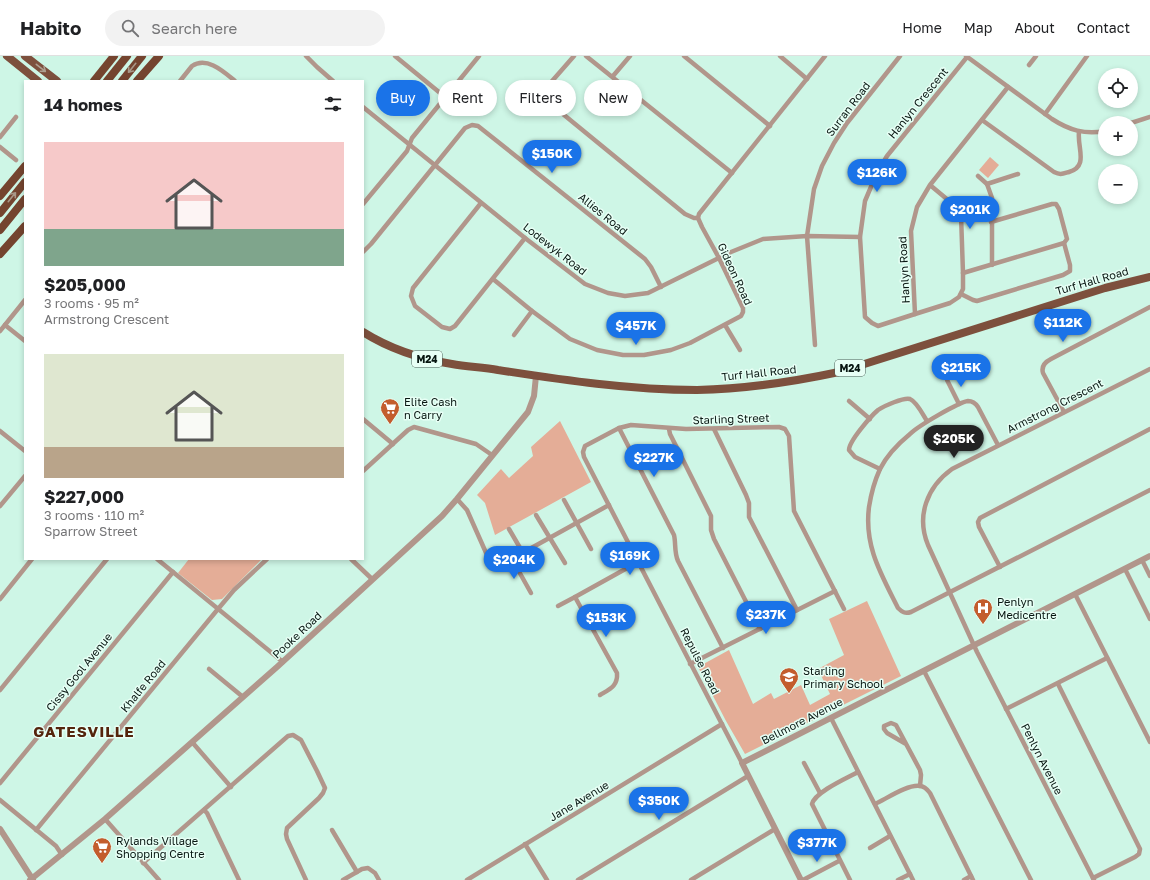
<!DOCTYPE html>
<html lang="en">
<head>
<meta charset="utf-8">
<style>
	body { margin:0; font-family:"Golos Text",sans-serif; background:#f2f2f2; color:#202124; height:100vh; display:flex; flex-direction:column; font-size:15px; white-space:nowrap }
	* { box-sizing:border-box; margin:0 }
	p { font-size:13px; color:#757577 }
	.icon { flex:none; width:22px; height:22px; fill:none; stroke:currentColor; stroke-width:2; stroke-linecap:round; stroke-linejoin:round }
	.map { position:relative; flex:1; overflow:hidden }
	.side { position:absolute; left:24px; top:24px; width:340px; height:480px; display:flex; flex-direction:column; background:#fff; border-radius:0px; box-shadow:0 2px 6px #0003 }
	.side>* { flex:none }
	.hud { position:absolute; left:376px; top:24px; width:380px; height:36px; display:flex; gap:8px }
	.fabs { position:absolute; left:1098px; top:12px; display:grid; gap:8px }
	.fabs a { display:grid; place-items:center; width:40px; height:40px; border-radius:50%; background:#fff; box-shadow:0 2px 6px #0003; font-size:20px }
	.price { position:absolute; translate:-50% -34px; padding:0 9px; border-radius:14px; background:#1a73e8; color:#fff; font-size:13px; line-height:26px; filter:drop-shadow(0 1px 2px #0008) }
	.price::after { content:''; position:absolute; left:50%; top:24px; width:12px; height:9px; margin-left:-6px; background:inherit; clip-path:polygon(0 0,100% 0,50% 100%) }
	.price.selected { background:#222; color:#fff }
	ul { padding:0; list-style:none }
	li { display:grid; align-content:center; gap:8px; height:212px; padding:0 20px }
	li span { display:grid; place-items:center; height:124px; border-radius:0px; color:#555 }
	li>.icon { margin-inline-start:auto }
	span .icon { width:72px; height:72px; fill:#fffc; stroke-width:1 }
	li b { font-size:17px }
	h2 { display:flex; justify-content:space-between; align-items:center; height:48px; padding:0 20px; font-size:17px }
	.pill { padding:0 14px; border-radius:18px; background:#fff; box-shadow:0 2px 6px #0003; font-size:14px; line-height:36px }
	.pill.selected { background:#1a73e8; color:#fff }
	header { display:flex; align-items:center; gap:24px; box-sizing:border-box; height:56px; padding:0 20px; background:#fff; border-bottom:1px solid #e0e0e0 }
	header strong { font-size:19px }
	nav { display:flex; gap:22px; margin-inline-start:auto; font-size:14px }
	.search { width:280px; height:36px; background:#f2f2f2; display:flex; align-items:center; gap:10px; box-sizing:border-box; padding:0 14px; border-radius:22px; color:#757577; font-size:15px }
	.map>svg:first-child { display:block }
</style>
</head>
<body>
<header>
<strong>Habito</strong>
<div class="search"><svg class="icon" aria-label="search" viewBox="0 0 24 24"><circle cx="10" cy="10" r="6"/><path d="M15 15l6 6"/></svg>Search here</div>
<nav><a>Home</a><a>Map</a><a>About</a><a>Contact</a></nav>
</header>
<div class="map">
<svg width="1150" height="824" viewBox="0 0 1150 824">
	<rect width="100%" height="100%" fill="#cef6e6"/>
	<g fill="#e4ad97">
		<path d="M990 101 999 109 988 122 979 114Z"/>
		<path d="M560 365 591 426 495 479 485 447 477 439 501 413 509 422 533 400 531 391Z"/>
		<path d="M189 503H262L222 543 212 544 178 517Z"/>
		<path d="M867 545 901 620 745 698 726 665 698 611 729 594 753 648 771 637 774 643 801 629 810 649 830 638 818 613 844 599 829 563Z"/>
	</g>
	<g fill="none" stroke-linecap="round" stroke-linejoin="round">
		<g stroke="#b1968b" stroke-width="4.5">
			<path d="M306 0 317 11 333 25"/>
			<path d="M395 0 445 41"/>
			<path d="M574 0 546 32 545 40 547 45 685 158 694 162H698"/>
			<path d="M586 0 732 117"/>
			<path d="M684 0 770 70"/>
			<path d="M780 0 807 23"/>
			<path d="M966 0 1052 63C1069 74 1085 79 1105 75"/>
			<path d="M1029 9 1036 0"/>
			<path d="M613 20 630 0"/>
			<path d="M180 25C184 20 188 15 192 10 207 0 224 16 235 25"/>
			<path d="M363 51 525 182 585 228 608 237 625 240 648 237 731 196 763 183 807 180 860 181"/>
			<path d="M1045 58 1087 0"/>
			<path d="M982 64 1054 116C1060 119 1062 118 1069 116 1089 110 1077 92 1079 76"/>
			<path d="M1131 67 1150 61"/>
			<path d="M0 81 16 61"/>
			<path d="M0 91 16 104"/>
			<path d="M978 120 987 128 992 142V209"/>
			<path d="M987 128 1018 118"/>
			<path d="M930 129 954 149 961 159 963 217V233L959 241 950 247 915 258 911 175 917 151 930 129 1008 31"/>
			<path d="M481 147 413 232 411 240 415 250 442 271 450 273 455 270 525 182"/>
			<path d="M363 148 407 95 412 82 479 0"/>
			<path d="M363 196 371 188 465 72 472 69 478 70 645 203 651 211 661 231"/>
			<path d="M963 217 1064 187 1067 183 1059 153 1056 148H1052L991 166"/>
			<path d="M493 223 532 255 570 283 597 294 623 299H644L671 294 690 287 741 260 743 256V252L719 202 702 171 698 162 699 158 825 0"/>
			<path d="M961 238 973 244 977 245 1063 219 1070 215V209L1064 187"/>
			<path d="M915 258 878 270 872 267 865 261 860 181 865 145 876 119 887 100 967 1"/>
			<path d="M5 269 25 285"/>
			<path d="M725 269 740 294"/>
			<path d="M0 275 25 244"/>
			<path d="M514 279 532 255"/>
			<path d="M815 289 807 180 814 133 822 110 834 87 847 67 900 0"/>
			<path d="M947 324 959 348"/>
			<path d="M849 345 870 363"/>
			<path d="M1064 356 1043 317C1041 310 1045 306 1051 303L1150 251"/>
			<path d="M363 363 393 388"/>
			<path d="M619 372 674 479C676 487 674 496 678 505L723 592"/>
			<path d="M669 373 670 378 711 460V474L714 483 760 573"/>
			<path d="M714 373 746 439 749 447V461L797 554"/>
			<path d="M0 375 25 395"/>
			<path d="M998 389 978 351C976 348 973 345 968 345 959 346 918 370 910 378 899 387 887 399 880 413 875 424 871 438 869 451 864 490 881 518 898 552 902 556 905 558 911 556L1150 434"/>
			<path d="M880 413 855 401 849 394C849 385 871 360 878 354 884 350 904 341 910 343 917 346 923 359 927 365"/>
			<path d="M363 415 408 374 414 371 476 388 492 399"/>
			<path d="M457 443 467 454 491 508 497 511 609 449"/>
			<path d="M564 444 591 493"/>
			<path d="M0 450 25 420"/>
			<path d="M536 459 565 507"/>
			<path d="M509 473 523 497"/>
			<path d="M157 503 283 606"/>
			<path d="M351 503 372 523"/>
			<path d="M512 503 531 537"/>
			<path d="M1142 504 1150 520"/>
			<path d="M1000 511 979 471 978 466 980 462 1150 373"/>
			<path d="M1125 513 1150 563"/>
			<path d="M1075 538 1150 686"/>
			<path d="M0 543 32 503"/>
			<path d="M558 550 575 541"/>
			<path d="M690 608 835 535"/>
			<path d="M209 613 243 641"/>
			<path d="M924 615 1031 824"/>
			<path d="M1058 628 1140 793 1139 798 1135 801 1093 822"/>
			<path d="M0 634 107 503"/>
			<path d="M600 639C610 633 618 630 617 617L575 541 638 506"/>
			<path d="M1006 653 1107 602"/>
			<path d="M831 662 913 824"/>
			<path d="M192 686 231 731"/>
			<path d="M906 688 887 677 884 673V670L891 667 896 669 920 714 921 719 920 730"/>
			<path d="M742 707 584 401 583 396 585 390 619 372 631 369 686 373 779 371 785 373 789 380 794 455 844 553"/>
			<path d="M804 707 820 737"/>
			<path d="M0 727 173 516"/>
			<path d="M0 744 56 790 62 799"/>
			<path d="M875 748C886 743 908 728 920 730 924 730 927 733 930 737L973 824"/>
			<path d="M204 754 207 757 239 824"/>
			<path d="M105 763 159 824"/>
			<path d="M36 774 218 553 234 534 267 503"/>
			<path d="M332 774 357 816"/>
			<path d="M525 788 547 824"/>
			<path d="M870 792 890 780"/>
			<path d="M143 807 288 680 293 679 301 684 317 715 325 732 323 737 319 742 287 772 286 778 287 783 306 824"/>
			<path d="M343 824 362 813 368 812 375 817 379 824"/>
			<path d="M467 824 722 668"/>
			<path d="M578 824 748 720"/>
			<path d="M691 824 775 773"/>
			<path d="M803 824 839 805"/>
			<path d="M850 824 812 748C815 736 847 722 858 716"/>
			<path d="M898 824 910 818"/>
			<path d="M964 824 971 820"/>
			<path d="M1094 824 977 596 928 489C916 460 927 431 952 413L1150 313"/>
		</g>
		<g stroke="#b1968b" stroke-width="6">
			<path d="M0 773 33 824"/>
			<path d="M30 824 105 763 277 611 442 460 457 443 528 356 534 340 536 320"/>
			<path d="M801 824 742 707 1150 500"/>
		</g>
		<g stroke="#7d503d" stroke-width="8">
			<path d="M7 0 38 25"/>
			<path d="M25 0 57 25"/>
			<path d="M363 276C390 293 421 303 452 308 467 311 483 311 498 314 563 324 630 334 697 334 745 333 792 326 839 316L1105 232 1150 221"/>
		</g>
		<g stroke="#74442f" stroke-width="8">
			<path d="M94 25 114 0"/>
			<path d="M107 25 127 0"/>
			<path d="M122 25 142 0"/>
			<path d="M137 25 159 0"/>
			<path d="M0 140 25 110"/>
			<path d="M0 157 25 126"/>
			<path d="M0 174 25 143"/>
			<path d="M0 198 25 170"/>
		</g>
	</g>
	<defs><path id="oneway-shaft" d="M-6 0H5M1.5-3L5.5 0L1.5 3" fill="none" stroke-width="1.6" stroke-linecap="round" stroke-linejoin="round"/></defs>
	<use stroke="#ad9f90" href="#oneway-shaft" transform="translate(41 12) rotate(38)"/>
	<g stroke="#a89888">
		<use href="#oneway-shaft" transform="translate(132 12) rotate(129)"/>
		<use href="#oneway-shaft" transform="translate(12 141) rotate(-51)"/>
	</g>
	<defs>
		<g id="supermarket-pin" transform="scale(1)"><path d="M0 17L-7.5 6A9.5 9.5 0 1 1 7.5 6Z" fill="#c35d2d" stroke="#e7fff5"/><path d="M-6-5.5h2.5l.6 2H6L4.5 2H-2.5L-4.4-4H-6ZM-1.5 3.2a1.3 1.3 0 1 0 .1 0ZM3 3.2a1.3 1.3 0 1 0 .1 0Z" fill="#fff"/></g>
		<g id="hospital-pin" transform="scale(1)"><path d="M0 17L-7.5 6A9.5 9.5 0 1 1 7.5 6Z" fill="#c35d2d" stroke="#e7fff5"/><path d="M-5-5h3v3.5h4V-5h3V5h-3V1.5h-4V5h-3Z" fill="#fff"/></g>
		<g id="school-pin" transform="scale(1)"><path d="M0 17L-7.5 6A9.5 9.5 0 1 1 7.5 6Z" fill="#c35d2d" stroke="#e7fff5"/><path d="M0-5L7-2L0 1L-7-2ZM-4 1L0 2.5L4 1V4Q0 6-4 4Z" fill="#fff"/></g>
	</defs>
	<g fill-rule="evenodd">
		<use href="#supermarket-pin" x="390" y="352"/>
		<use href="#hospital-pin" x="983" y="552"/>
		<use href="#school-pin" x="789" y="621"/>
		<use href="#supermarket-pin" x="102" y="791"/>
	</g>
	<g text-anchor="middle" stroke-width="3" stroke-linejoin="round" paint-order="stroke">
		<g fill="#e7fff5" stroke="#4b5d56" stroke-width="1">
			<rect x="412" y="295" width="30" height="16" rx="3"/>
			<rect x="835" y="304" width="30" height="16" rx="3"/>
		</g>
		<g font-size="10" font-weight="bold" fill="#081712">
			<text x="427" y="307">M24</text>
			<text x="850" y="316">M24</text>
		</g>
		<g font-size="11" fill="#081712" stroke="#e7fff5">
			<text transform="translate(918 47) rotate(-51)" y="4">Hanlyn Crescent</text>
			<text transform="translate(848 53) rotate(-53)" y="4">Surran Road</text>
			<text transform="translate(603 158) rotate(39)" y="4">Allies Road</text>
			<text transform="translate(555 193) rotate(38)" y="4">Lodewyk Road</text>
			<text transform="translate(904 214) rotate(-93)" y="4">Hanlyn Road</text>
			<text transform="translate(735 218) rotate(65)" y="4">Gideon Road</text>
			<text transform="translate(1092 225) rotate(-16)" y="4">Turf Hall Road</text>
			<text transform="translate(759 317) rotate(-6)" y="4">Turf Hall Road</text>
			<text transform="translate(1055 350) rotate(-27)" y="4">Armstrong Crescent</text>
			<text transform="translate(731 363) rotate(-2)" y="4">Starling Street</text>
			<text transform="translate(297 579) rotate(-43)" y="4">Pooke Road</text>
			<text transform="translate(700 605) rotate(63)" y="4">Repulse Road</text>
			<text transform="translate(79 616) rotate(-51)" y="4">Cissy Gool Avenue</text>
			<text transform="translate(143 630) rotate(-51)" y="4">Khalfe Road</text>
			<text transform="translate(802 665) rotate(-27)" y="4">Bellmore Avenue</text>
			<text transform="translate(1042 703) rotate(63)" y="4">Penlyn Avenue</text>
			<text transform="translate(579 745) rotate(-31)" y="4">Jane Avenue</text>
		</g>
		<g font-size="11" fill="#081712" stroke="#e7fff5" text-anchor="start">
			<text x="404" y="350">Elite Cash<tspan x="404" dy="13">n Carry</tspan></text>
			<text x="997" y="550">Penlyn<tspan x="997" dy="13">Medicentre</tspan></text>
			<text x="803" y="619">Starling<tspan x="803" dy="13">Primary School</tspan></text>
			<text x="116" y="789">Rylands Village<tspan x="116" dy="13">Shopping Centre</tspan></text>
		</g>
		<g font-size="15" font-weight="bold" letter-spacing="1" fill="#54240c" stroke="#e7fff5">
			<text x="84" y="681">GATESVILLE</text>
		</g>
	</g>
</svg>
<div class="fabs">
<a><svg class="icon" aria-label="locate" viewBox="0 0 24 24"><circle cx="12" cy="12" r="6"/><path d="M12 2v4M12 18v4M2 12h4M18 12h4"/></svg></a>
<a>+</a>
<a>−</a>
</div>
<b class="price" style="left:552px;top:118px">$150K</b>
<b class="price" style="left:877px;top:137px">$126K</b>
<b class="price" style="left:970px;top:174px">$201K</b>
<b class="price" style="left:1063px;top:287px">$112K</b>
<b class="price" style="left:636px;top:290px">$457K</b>
<b class="price" style="left:961px;top:332px">$215K</b>
<b class="price selected" style="left:954px;top:403px">$205K</b>
<b class="price" style="left:654px;top:422px">$227K</b>
<b class="price" style="left:630px;top:520px">$169K</b>
<b class="price" style="left:514px;top:524px">$204K</b>
<b class="price" style="left:766px;top:579px">$237K</b>
<b class="price" style="left:606px;top:582px">$153K</b>
<b class="price" style="left:659px;top:765px">$350K</b>
<b class="price" style="left:817px;top:807px">$377K</b>
<div class="hud">
<a class="pill selected">Buy</a>
<a class="pill">Rent</a>
<a class="pill">Filters</a>
<a class="pill">New</a>
</div>
<section class="side">
<h2>14 homes<svg class="icon" aria-label="filters" viewBox="0 0 24 24"><path d="M4 7h16M4 17h16"/><circle cx="9" cy="7" r="2"/><circle cx="15" cy="17" r="2"/></svg></h2>
<ul>
<li><span style="background:linear-gradient(#f6c9c9 70%,#7fa58c 0)"><svg class="icon" aria-label="home" viewBox="0 0 24 24"><path d="M3 11l9-7 9 7M6 9v11h12V9"/></svg></span><div><b>$205,000</b><p>3 rooms · 95 m²</p><p>Armstrong Crescent</p></div></li>
<li><span style="background:linear-gradient(#dfe7d0 75%,#b9a48a 0)"><svg class="icon" aria-label="home" viewBox="0 0 24 24"><path d="M3 11l9-7 9 7M6 9v11h12V9"/></svg></span><div><b>$227,000</b><p>3 rooms · 110 m²</p><p>Sparrow Street</p></div></li>
</ul>
</section>
</div>
</body>
</html>
